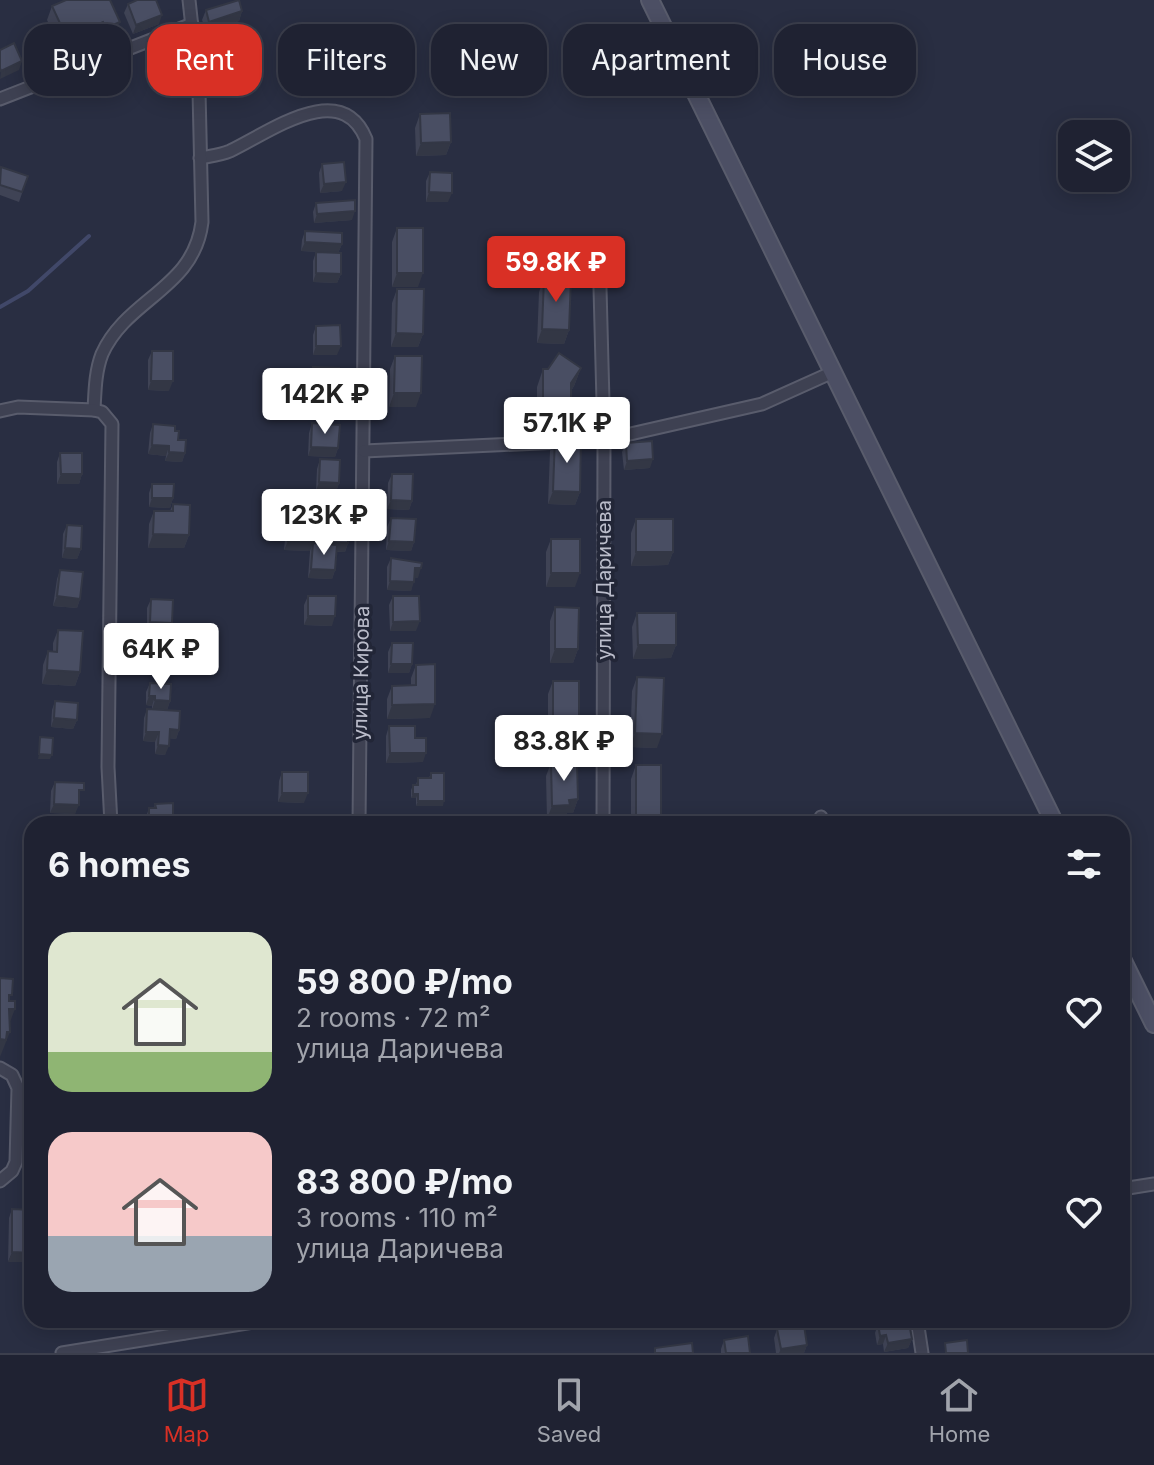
<!DOCTYPE html>
<html lang="en">
<head>
<meta charset="utf-8">
<style>
	body { margin:0; font-family:Inter,sans-serif; background:#2c2f3e; color:#f1f3f6; height:100vh; display:flex; flex-direction:column; font-size:30px; white-space:nowrap }
	* { box-sizing:border-box; margin:0 }
	p { font-size:26px; color:#a1a4ac }
	.icon { flex:none; width:44px; height:44px; fill:none; stroke:currentColor; stroke-width:2; stroke-linecap:round; stroke-linejoin:round }
	.map { position:relative; flex:1; overflow:hidden }
	.details { position:absolute; left:24px; top:816px; width:1106px; height:512px; display:flex; flex-direction:column; background:#1f2232; border-radius:24px; box-shadow:0 4px 20px #0003,0 0 0 2px #3c3f4d }
	.details>* { flex:none }
	.hud { position:absolute; left:24px; top:24px; width:1106px; height:72px; display:flex; gap:16px }
	.buttons { position:absolute; left:1058px; top:120px; display:grid; gap:16px }
	.buttons a { display:grid; place-items:center; width:72px; height:72px; border-radius:16px; background:#1f2232; box-shadow:0 4px 20px #0003,0 0 0 2px #3c3f4d; font-size:40px }
	.price { position:absolute; translate:-50% -68px; padding:0 18px; border-radius:8px; background:#fff; color:#222; font-size:26px; line-height:52px; filter:drop-shadow(0 2px 4px #0008) }
	.price::after { content:''; position:absolute; left:50%; top:48px; width:24px; height:18px; margin-left:-12px; background:inherit; clip-path:polygon(0 0,100% 0,50% 100%) }
	.price.selected { background:#d93025; color:#fff }
	ul { padding:0; list-style:none }
	li { display:flex; align-items:center; gap:24px; height:200px; padding:0 24px }
	li span { display:grid; place-items:center; flex:none; width:224px; height:160px; border-radius:24px; color:#555 }
	li>.icon { margin-inline-start:auto }
	span .icon { width:96px; height:96px; fill:#fffc; stroke-width:1 }
	li b { font-size:34px }
	h2 { display:flex; justify-content:space-between; align-items:center; height:96px; padding:0 24px; font-size:34px }
	.chip { padding:0 28px; border-radius:24px; background:#1f2232; box-shadow:0 4px 20px #0003,0 0 0 2px #3c3f4d; font-size:28px; line-height:72px }
	.chip.selected { background:#d93025; color:#fff }
	.tabs { display:flex; justify-content:space-around; align-items:center; height:112px; border-top:2px solid #3c3f4d; background:#1f2232; font-size:22px; color:#a1a4ac }
	.tabs a { display:grid; justify-items:center; gap:4px }
	.tabs .selected { color:#d93025 }
	.map>svg:first-child { display:block }
</style>
</head>
<body>
<div class="map">
<svg width="1154" height="1353" viewBox="0 0 1154 1353">
	<rect width="100%" height="100%" fill="#292e42"/>
	<g fill="none" stroke-linecap="round" stroke-linejoin="round">
		<path stroke="#414869" stroke-width="4" d="M0 307 28 291 89 236"/>
		<g stroke="#595c6c" stroke-width="15">
			<g id="street">
				<path d="M0 99 192 24"/>
				<path d="M200 158C210 156 221 155 230 151 270 132 341 78 366 139L359 824"/>
				<path d="M600 288 604 440 603 824"/>
				<path d="M94 410C95 392 95 372 102 354 127 298 194 289 202 222L199 91 189 0"/>
				<path d="M0 411 18 407 94 410 102 412 112 424 108 767 111 824"/>
				<path d="M364 451 604 440 762 404 833 372"/>
				<path d="M820 824 821 817"/>
				<path d="M0 1068 12 1075 18 1088 16 1162 12 1171 0 1181"/>
				<path d="M1122 1189 1154 1184"/>
				<path d="M184 1320V1333"/>
				<path d="M917 1320 922 1353"/>
				<path d="M62 1353 266 1320"/>
			</g>
		</g>
		<g stroke="#595c6c" stroke-width="20">
			<g id="secondary">
				<path d="M650 0 1055 824"/>
				<path d="M1122 959 1154 1024"/>
			</g>
		</g>
		<use href="#street" stroke="#3e4152" stroke-width="11"/>
		<use href="#secondary" stroke="#4c4f64" stroke-width="16"/>
	</g>
	<g fill="#3f4355">
		<path d="M110 0 115 35 101 41 98 35 83 42 79 52 65 58 47 20 52 6Z"/>
		<path d="M128 4 159 24 133 34 124 13Z"/>
		<path d="M206 10 242 11 239 21 206 31 202 20Z"/>
		<path d="M154 44 183 56 180 65 156 72 150 53Z"/>
		<path d="M285 50 311 80 290 87 282 60Z"/>
		<path d="M420 114 451 142 446 155 416 156 415 128Z"/>
		<path d="M322 164 342 191 320 193 319 173Z"/>
		<path d="M0 169 28 176 19 202 0 195Z"/>
		<path d="M430 172 448 202H426V181Z"/>
		<path d="M316 203 352 220 314 223 313 212Z"/>
		<path d="M397 228 418 287H392V242Z"/>
		<path d="M305 231 342 244 338 253 301 251 302 240Z"/>
		<path d="M316 252 341 274 337 283 313 282V261Z"/>
		<path d="M544 278 569 330 564 344 537 343 539 292Z"/>
		<path d="M397 289 423 334 418 347H391L392 303Z"/>
		<path d="M316 326 337 355H313V335Z"/>
		<path d="M152 351 169 391 148 390V360Z"/>
		<path d="M395 356 416 407H389L390 369Z"/>
		<path d="M313 367 338 388 335 397 315 396 316 388H310V376Z"/>
		<path d="M581 368 574 386 571 391V404L564 422H560L558 428H537V387L543 369Z"/>
		<path d="M312 423 338 448 335 457 308 456 309 433Z"/>
		<path d="M153 424 175 431 185 453 182 462 165 461 166 456 148 454 150 433Z"/>
		<path d="M555 437 580 492 575 505 548 504 550 451Z"/>
		<path d="M626 443 650 468 624 470 622 452Z"/>
		<path d="M60 453 82 474 79 484H57V462Z"/>
		<path d="M320 459 339 483 336 492 316 491 317 469Z"/>
		<path d="M392 474 412 501 409 510 387 509 388 483Z"/>
		<path d="M152 484 173 498 170 508 149 507V493Z"/>
		<path d="M310 501 338 525 336 531 348 543 345 552H337L335 570 332 579 308 578 310 551 284 550 285 539 288 530H306V510Z"/>
		<path d="M173 504 189 535 184 548H148L149 524 154 511H170Z"/>
		<path d="M391 518 414 542 411 551 386 550 387 527Z"/>
		<path d="M636 519 673 552 668 565 631 566V533Z"/>
		<path d="M67 525 81 549 77 559 62 558 63 534Z"/>
		<path d="M551 539 575 587H546V552Z"/>
		<path d="M391 558 418 578 414 577 411 591 387 590V567Z"/>
		<path d="M60 570 80 599 77 608 53 606 57 579Z"/>
		<path d="M308 596 332 626 304 625V605Z"/>
		<path d="M393 596 416 631H390L389 605Z"/>
		<path d="M151 599 169 632 147 631V608Z"/>
		<path d="M555 607 578 649 573 663H550V621Z"/>
		<path d="M637 613 676 645 671 658 633 659 632 627Z"/>
		<path d="M58 630 80 672 75 686 42 684 43 665 48 651 53 652V643Z"/>
		<path d="M148 641 171 673H145V651Z"/>
		<path d="M392 643 412 664 409 673H388V652Z"/>
		<path d="M416 665 430 718 387 719V699L392 686 411 685V678Z"/>
		<path d="M637 677 657 748 630 747 632 691Z"/>
		<path d="M553 681 574 730H548V694Z"/>
		<path d="M150 683 170 701 167 710 179 730 176 739 169 738 165 755 155 754V742L143 741 144 718 147 709H152V706L146 705V692Z"/>
		<path d="M55 701 77 720 73 729 51 727 52 710Z"/>
		<path d="M389 726 415 738 423 762 386 763V736Z"/>
		<path d="M551 763 578 799 573 813H567L565 819H547L546 776Z"/>
		<path d="M636 765 658 824H631V779Z"/>
		<path d="M282 772 304 803 278 802 279 781Z"/>
		<path d="M431 773 443 806H416V798H411V790L413 785H416L418 778H429Z"/>
		<path d="M55 782 80 799H79L75 814 50 813 51 791Z"/>
		<path d="M155 804 173 824H146V817L149 808H154Z"/>
		<path d="M12 1209 32 1210 8 1262 9 1218Z"/>
		<path d="M878 1324 893 1326 912 1339 908 1348 884 1352 883 1344 877 1345 875 1333Z"/>
		<path d="M777 1329 807 1345 804 1353H776L774 1338Z"/>
		<path d="M724 1340 750 1353H721V1349Z"/>
	</g>
	<g fill="#333745">
		<path d="M242 11 239 21 206 31 209 22Z"/>
		<path d="M162 15 159 24 133 34 136 25Z"/>
		<path d="M103 22 98 35 83 42 79 52 65 58 70 45 81 32Z"/>
		<path d="M120 22 115 35 101 41 106 28Z"/>
		<path d="M183 56 180 65 156 72 160 63Z"/>
		<path d="M22 61 19 70 0 79 1 71Z"/>
		<path d="M315 71 311 80 290 87 294 78Z"/>
		<path d="M451 142 446 155 416 156 421 143Z"/>
		<path d="M346 182 342 191 320 193 324 184Z"/>
		<path d="M429 192 452 193 448 202H426Z"/>
		<path d="M355 211 352 220 314 223 317 214Z"/>
		<path d="M305 242 342 244 338 253 301 251Z"/>
		<path d="M316 273 341 274 337 283 313 282Z"/>
		<path d="M397 273H423L418 287H392Z"/>
		<path d="M542 329 569 330 564 344 537 343Z"/>
		<path d="M396 333 423 334 418 347H391Z"/>
		<path d="M316 346H341L337 355H313Z"/>
		<path d="M581 368 574 386 564 401 571 383Z"/>
		<path d="M313 379H319L316 388H310Z"/>
		<path d="M151 381H173L169 391 148 390Z"/>
		<path d="M319 387 338 388 335 397 315 396Z"/>
		<path d="M394 393H421L416 407H389Z"/>
		<path d="M565 404H571L564 422H560L558 428H537L543 409Z"/>
		<path d="M152 445 169 446 166 456 148 454Z"/>
		<path d="M311 447 338 448 335 457 308 456Z"/>
		<path d="M169 452 185 453 182 462 165 461Z"/>
		<path d="M653 459 650 468 624 470 627 461Z"/>
		<path d="M61 474H82L79 484H57Z"/>
		<path d="M319 482 339 483 336 492 316 491Z"/>
		<path d="M553 491 580 492 575 505 548 504Z"/>
		<path d="M152 498H173L170 508 149 507Z"/>
		<path d="M391 500 412 501 409 510 387 509Z"/>
		<path d="M309 524 338 525 335 534 305 533Z"/>
		<path d="M153 534 189 535 184 548H148Z"/>
		<path d="M288 541 348 543 345 552 312 551 313 543 310 551 284 550Z"/>
		<path d="M389 541 414 542 411 551 386 550Z"/>
		<path d="M65 548 81 549 77 559 62 558Z"/>
		<path d="M636 552H673L668 565 631 566Z"/>
		<path d="M415 568H421L418 578 411 577Z"/>
		<path d="M311 569 335 570 332 579 308 578Z"/>
		<path d="M551 573H580L575 587H546Z"/>
		<path d="M390 581 414 582 411 591 387 590Z"/>
		<path d="M57 596 80 599 77 608 53 606Z"/>
		<path d="M308 616H335L332 626 304 625Z"/>
		<path d="M420 621 416 631H390L393 622Z"/>
		<path d="M150 622 172 623 169 632 147 631Z"/>
		<path d="M638 645H676L671 658 633 659Z"/>
		<path d="M555 649H578L573 663H550Z"/>
		<path d="M148 664H174L171 673H145Z"/>
		<path d="M391 664H412L409 673H388Z"/>
		<path d="M47 670 80 672 75 686 42 684Z"/>
		<path d="M149 696H155L152 706 146 705Z"/>
		<path d="M155 700 170 701 167 710H152Z"/>
		<path d="M435 704 430 718 387 719 392 705Z"/>
		<path d="M553 717H579L574 730H548Z"/>
		<path d="M54 718 77 720 73 729 51 727Z"/>
		<path d="M170 729 179 730 176 739 166 738Z"/>
		<path d="M146 732H159L155 742 143 741Z"/>
		<path d="M635 733 662 734 657 748 630 747Z"/>
		<path d="M158 745 169 746 165 755 155 754Z"/>
		<path d="M390 753H426L423 762 386 763Z"/>
		<path d="M39 754 52 755 50 759H38Z"/>
		<path d="M282 793H308L304 803 278 802Z"/>
		<path d="M413 794H418L416 798H411Z"/>
		<path d="M578 799 573 813H567L565 819H547L552 806 569 800Z"/>
		<path d="M418 801H444L443 806H416Z"/>
		<path d="M54 804 79 805 75 814 50 813Z"/>
		<path d="M636 817H661L658 824H633Z"/>
		<path d="M9 1009H15L8 1027Z"/>
		<path d="M7 1032H10L0 1057V1039Z"/>
		<path d="M12 1252 32 1253V1262H8Z"/>
		<path d="M886 1335 883 1344 877 1345 880 1336Z"/>
		<path d="M912 1339 908 1348 884 1352 888 1343Z"/>
		<path d="M807 1345 804 1353H779L781 1349Z"/>
	</g>
	<g fill="#494e63" stroke="#333745" stroke-width="2">
		<path d="M66 0H110L120 22 106 28 103 22 81 32 84 38 70 45 52 6Z"/>
		<path d="M137 0H156L162 15 136 25 128 4Z"/>
		<path d="M239 0 242 11 209 22 206 10Z"/>
		<path d="M177 36 183 56 160 63 154 44Z"/>
		<path d="M14 43 22 61 1 71 0 68V50Z"/>
		<path d="M306 44 315 71 294 78 285 50Z"/>
		<path d="M450 113 451 142 421 143 420 114Z"/>
		<path d="M344 162 346 182 324 184 322 164Z"/>
		<path d="M1 167 28 176 22 192 0 185Z"/>
		<path d="M430 172 452 173V193L429 192Z"/>
		<path d="M355 200V211L317 214 316 203Z"/>
		<rect x="397" y="228" width="26" height="45"/>
		<path d="M305 231 342 233V244L305 242Z"/>
		<path d="M316 252 341 253V274L316 273Z"/>
		<path d="M544 278 571 279 569 330 542 329Z"/>
		<path d="M397 289H424L423 334 396 333Z"/>
		<path d="M340 325 341 346H316V326Z"/>
		<path d="M152 351H173V381H151Z"/>
		<path d="M559 353 581 368 571 383V404H565V410L543 409V369H548Z"/>
		<path d="M395 356H422L421 393H394Z"/>
		<path d="M313 367 339 368 338 388 319 387V379H313Z"/>
		<path d="M312 423 340 425 338 448 311 447Z"/>
		<path d="M153 424 175 426V431H179L178 440H186L185 453 169 452V446L152 445Z"/>
		<path d="M555 437 581 438 580 492 553 491Z"/>
		<path d="M652 441 653 459 627 461 626 443Z"/>
		<path d="M60 453H82V474H61Z"/>
		<path d="M320 459 340 460 339 483 319 482Z"/>
		<path d="M392 474H413L412 501 391 500Z"/>
		<path d="M152 484H174L173 498H152Z"/>
		<path d="M310 501 339 502 338 525 309 524Z"/>
		<path d="M173 504 190 505 189 535 153 534 154 511H173Z"/>
		<path d="M391 518 416 519 414 542 389 541Z"/>
		<rect x="636" y="519" width="37" height="33"/>
		<path d="M67 525 82 526 81 549 65 548Z"/>
		<path d="M288 530 348 532V543L288 541Z"/>
		<rect x="551" y="539" width="29" height="34"/>
		<path d="M313 543 337 545 335 570 311 569Z"/>
		<path d="M391 558 422 563 421 568H415L414 582 390 581Z"/>
		<path d="M60 570 83 572 80 599 57 596Z"/>
		<path d="M308 596H336L335 616H308Z"/>
		<path d="M393 596H419L420 621 393 622Z"/>
		<path d="M151 599 173 600 172 623 150 622Z"/>
		<path d="M555 607 579 608 578 649H555Z"/>
		<path d="M637 613H676V645H638Z"/>
		<path d="M58 630 83 631 80 672 47 670 48 651 57 652Z"/>
		<path d="M148 641 175 642 174 664H148Z"/>
		<path d="M392 643H413L412 664H391Z"/>
		<path d="M435 664V704L392 705V686L416 685V665Z"/>
		<path d="M637 677 664 678 662 734 635 733Z"/>
		<rect x="553" y="681" width="26" height="36"/>
		<path d="M150 683 171 684 170 701 155 700V696H149Z"/>
		<path d="M55 701 78 703 77 720 54 718Z"/>
		<path d="M147 709 180 711 179 730 170 729 169 746 158 745 159 732H146Z"/>
		<path d="M389 726H415V738H426V753H390Z"/>
		<path d="M40 737 53 738 52 755 39 754Z"/>
		<path d="M577 762 578 799 569 800 570 805 552 806 551 763Z"/>
		<rect x="636" y="765" width="25" height="52"/>
		<rect x="282" y="772" width="26" height="21"/>
		<path d="M431 773H444V801H418V794H413V785H418V778H431Z"/>
		<path d="M55 782 84 783V790H79V805L54 804Z"/>
		<path d="M173 803V824H149V808H156L155 804Z"/>
		<path d="M390 816 414 818V824H389Z"/>
		<path d="M303 823 333 824H303Z"/>
		<path d="M757 823 786 824H757Z"/>
		<path d="M0 978 13 979 12 995H9V1001H15V1009H9L10 1032H7L6 1040 0 1039Z"/>
		<path d="M12 1209 32 1210V1253L12 1252Z"/>
		<path d="M892 1321 893 1326 909 1323 912 1339 888 1343 886 1335 880 1336 878 1324Z"/>
		<path d="M804 1325 807 1345 781 1349 777 1329Z"/>
		<path d="M748 1336 750 1353H726L724 1340Z"/>
		<path d="M967 1340 968 1353H946L945 1343Z"/>
		<path d="M692 1343 693 1353H655V1348Z"/>
	</g>
	<g text-anchor="middle" stroke-width="7" stroke-linejoin="round" paint-order="stroke">
		<g font-size="20" fill="#bbbdcb" stroke="#222637">
			<text transform="translate(604 580) rotate(-90)" y="7">улица Даричева</text>
			<text transform="translate(361 673) rotate(-89)" y="7">улица Кирова</text>
		</g>
	</g>
</svg>
<div class="buttons">
<a><svg class="icon" aria-label="layers" viewBox="0 0 24 24"><path d="M12 4l9 5-9 5-9-5zM3 14l9 5 9-5"/></svg></a>
</div>
<b class="price selected" style="left:556px;top:304px">59.8K ₽</b>
<b class="price" style="left:325px;top:436px">142K ₽</b>
<b class="price" style="left:567px;top:465px">57.1K ₽</b>
<b class="price" style="left:324px;top:557px">123K ₽</b>
<b class="price" style="left:161px;top:691px">64K ₽</b>
<b class="price" style="left:564px;top:783px">83.8K ₽</b>
<div class="hud">
<a class="chip">Buy</a>
<a class="chip selected">Rent</a>
<a class="chip">Filters</a>
<a class="chip">New</a>
<a class="chip">Apartment</a>
<a class="chip">House</a>
</div>
<section class="details">
<h2>6 homes<svg class="icon" aria-label="filters" viewBox="0 0 24 24"><path d="M4 7h16M4 17h16"/><circle cx="9" cy="7" r="2"/><circle cx="15" cy="17" r="2"/></svg></h2>
<ul>
<li><span style="background:linear-gradient(#dfe7d0 75%,#8fb573 0)"><svg class="icon" aria-label="home" viewBox="0 0 24 24"><path d="M3 11l9-7 9 7M6 9v11h12V9"/></svg></span><div><b>59 800 ₽/mo</b><p>2 rooms · 72 m²</p><p>улица Даричева</p></div><svg class="icon" aria-label="heart" viewBox="0 0 24 24"><path d="M12 20l-8-8c-3-5 5-10 8-4 3-6 11-1 8 4z"/></svg></li>
<li><span style="background:linear-gradient(#f6c9c9 65%,#9aa5b1 0)"><svg class="icon" aria-label="home" viewBox="0 0 24 24"><path d="M3 11l9-7 9 7M6 9v11h12V9"/></svg></span><div><b>83 800 ₽/mo</b><p>3 rooms · 110 m²</p><p>улица Даричева</p></div><svg class="icon" aria-label="heart" viewBox="0 0 24 24"><path d="M12 20l-8-8c-3-5 5-10 8-4 3-6 11-1 8 4z"/></svg></li>
</ul>
</section>
</div>
<nav class="tabs">
<a class="selected"><svg class="icon" aria-label="map" viewBox="0 0 24 24"><path d="M3 6l6-2 6 2 6-2v14l-6 2-6-2-6 2zM9 4v14M15 6v14"/></svg>Map</a>
<a><svg class="icon" aria-label="saved" viewBox="0 0 24 24"><path d="M7 4h10v16l-5-4-5 4z"/></svg>Saved</a>
<a><svg class="icon" aria-label="home" viewBox="0 0 24 24"><path d="M3 11l9-7 9 7M6 9v11h12V9"/></svg>Home</a>
</nav>
</body>
</html>
